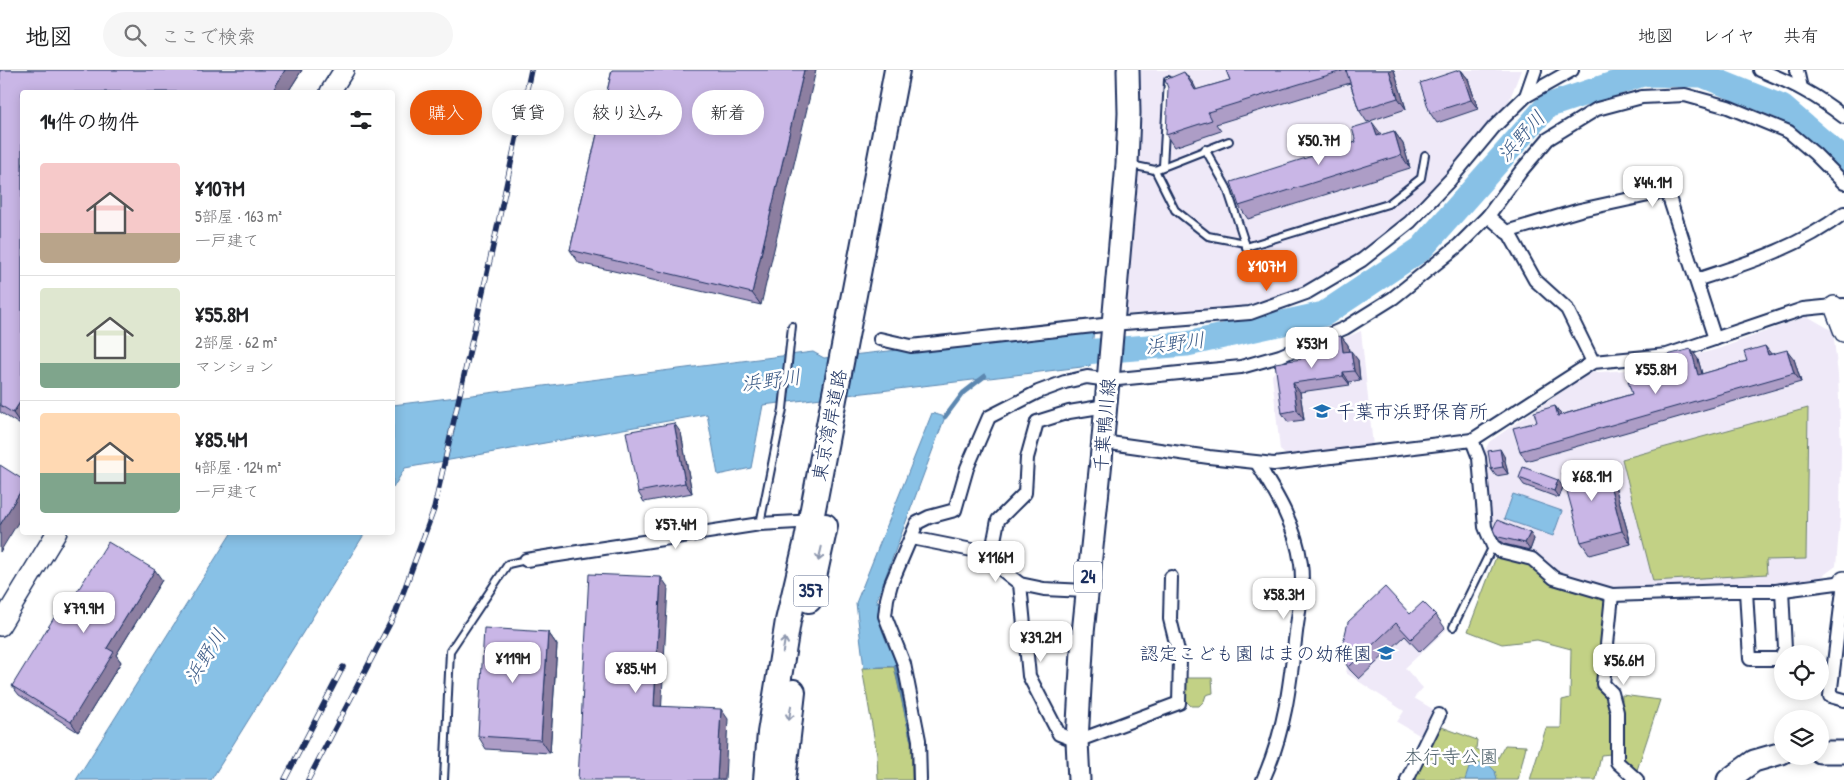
<!DOCTYPE html>
<html lang="ja">
<head>
<meta charset="utf-8">
<style>
	body { margin:0; font-family:"Patrick Hand","Klee One",sans-serif; background:#f6f6f6; color:#202124; height:100vh; display:flex; flex-direction:column; font-size:19px; white-space:nowrap }
	* { box-sizing:border-box; margin:0 }
	p { font-size:16px; color:#757577 }
	.icon { flex:none; width:28px; height:28px; fill:none; stroke:currentColor; stroke-width:2; stroke-linecap:round; stroke-linejoin:round }
	.map { position:relative; flex:1; overflow:hidden }
	.side { position:absolute; left:20px; top:20px; width:375px; height:445px; display:flex; flex-direction:column; background:#fff; border-radius:5px; box-shadow:0 2px 12px #0003 }
	.side>* { flex:none }
	.banner { position:absolute; left:410px; top:20px; width:475px; height:45px; display:flex; gap:10px }
	.fabs { position:absolute; left:1774px; top:575px; display:grid; gap:10px }
	.fabs a { display:grid; place-items:center; width:55px; height:55px; border-radius:50%; background:#fff; box-shadow:0 2px 12px #0003; font-size:25px }
	.price { position:absolute; translate:-50% -42px; padding:0 11px; border-radius:10px; background:#fff; color:#222; font-size:16px; line-height:32px; filter:drop-shadow(0 1px 2px #0008) }
	.price::after { content:''; position:absolute; left:50%; top:30px; width:15px; height:11px; margin-left:-8px; background:inherit; clip-path:polygon(0 0,100% 0,50% 100%) }
	.price.selected { background:#ea580c; color:#fff }
	ul { padding:0; list-style:none }
	li { display:flex; align-items:center; gap:15px; height:125px; padding:0 20px }
	li+li { border-top:1px solid #e0e0e0 }
	li span { display:grid; place-items:center; flex:none; width:140px; height:100px; border-radius:5px; color:#555 }
	li>.icon { margin-inline-start:auto }
	span .icon { width:60px; height:60px; fill:#fffc; stroke-width:1 }
	li b { font-size:21px }
	h2 { display:flex; justify-content:space-between; align-items:center; height:60px; padding:0 20px; font-size:21px }
	.pill { padding:0 18px; border-radius:22px; background:#fff; box-shadow:0 2px 12px #0003; font-size:18px; line-height:45px }
	.pill.selected { background:#ea580c; color:#fff }
	header { display:flex; align-items:center; gap:30px; box-sizing:border-box; height:70px; padding:0 25px; background:#fff; border-bottom:1px solid #e0e0e0 }
	header strong { font-size:24px }
	nav { display:flex; gap:28px; margin-inline-start:auto; font-size:18px }
	.search { width:350px; height:45px; background:#f6f6f6; display:flex; align-items:center; gap:12px; box-sizing:border-box; padding:0 18px; border-radius:28px; color:#757577; font-size:19px }
	.map>svg:first-child { display:block }
</style>
</head>
<body>
<header>
<strong>地図</strong>
<div class="search"><svg class="icon" aria-label="search" viewBox="0 0 24 24"><circle cx="10" cy="10" r="6"/><path d="M15 15l6 6"/></svg>ここで検索</div>
<nav><a>地図</a><a>レイヤ</a><a>共有</a></nav>
</header>
<div class="map">
<svg width="1844" height="710" viewBox="0 0 1844 710">
	<rect width="100%" height="100%" fill="#fff"/>
	<filter id="ink" filterUnits="userSpaceOnUse"><feTurbulence type="fractalNoise" baseFrequency=".02" numOctaves="2"/><feDisplacementMap in="SourceGraphic" scale="10" xChannelSelector="R" yChannelSelector="G"/><feConvolveMatrix kernelMatrix="1 2 1 2 8 2 1 2 1" color-interpolation-filters="sRGB"/></filter>
	<g filter="url(#ink)">
		<g fill="#efe9f8">
			<path d="M1138 0H1521L1509 31 1421 135 1352 193 1285 225 1228 240 1123 244Z"/>
			<path d="M1807 246 1833 261 1838 305 1841 378 1840 449 1836 496 1813 513 1611 520 1556 504 1501 479 1492 464 1483 385 1489 372 1589 303 1639 299 1685 288 1721 278Z"/>
			<path d="M1361 261 1373 376 1287 386 1280 380 1272 305 1280 295Z"/>
			<path d="M1429 541 1447 559 1405 598 1423 618 1414 628 1436 641 1421 666 1397 652 1404 641 1346 603 1352 567 1418 551Z"/>
		</g>
		<g fill="#c2d185" stroke="#6e8072">
			<path d="M1808 338 1806 489 1766 490 1767 504 1653 511 1622 389Z"/>
			<path d="M1496 487 1527 493 1544 508 1555 515 1601 527 1606 533 1596 619 1608 622 1614 641 1611 684 1601 685 1596 710H1530L1546 658H1561L1562 630 1570 628 1571 579 1537 570 1502 574 1468 561Z"/>
			<path d="M894 597 911 672 912 710H878L877 684 862 598Z"/>
			<path d="M1185 608H1212L1213 623 1206 625 1204 631 1199 636H1191L1185 630Z"/>
			<path d="M1622 625 1660 630 1637 700 1620 686Z"/>
			<path d="M1439 656 1477 670 1476 679 1498 688 1505 675 1526 676 1518 710H1412Z"/>
		</g>
		<g fill="#88c1e6" stroke="#5c87b0">
			<path d="M1094 259 1090 296 763 335 751 398 718 405 707 344 405 398 393 418V335L813 282 824 288Z"/>
			<path d="M932 343 945 347 876 532H880C874 552 890 577 897 596L864 598 856 533Z"/>
			<path d="M1513 424 1562 441 1553 466 1504 449Z"/>
			<path d="M232 462 365 463 211 710H76Z"/>
			<path d="M1485 691 1495 701 1497 710H1465L1469 698Z"/>
		</g>
		<g fill="none" stroke-linecap="round" stroke-linejoin="round">
			<g stroke="#5c87b0" stroke-width="4.5">
				<path d="M945 347 963 323 985 306"/>
				<path d="M896 596 912 668"/>
			</g>
			<path stroke="#88c1e6" stroke-width="25" d="M1058 284 1187 274 1324 244 1421 179 1547 36 1643 4 1702 5 1782 37 1844 90"/>
			<g stroke="#1b2f5e" stroke-width="10">
				<g id="lane">
					<path d="M1205 79 1227 118 1245 173"/>
					<path d="M1131 95 1155 100 1229 71"/>
					<path d="M1163 96 1168 10"/>
					<path d="M1155 100 1175 140 1208 166 1245 173 1253 200 1290 191"/>
					<path d="M1246 177 1388 134 1421 108 1425 85"/>
					<path d="M760 454 783 339 792 256"/>
					<path d="M1453 557 1493 476"/>
					<path d="M444 710 450 581 508 494 526 490"/>
				</g>
			</g>
			<g stroke="#1b2f5e" stroke-width="16">
				<g id="street">
					<path d="M1760 0C1794 14 1815 24 1844 47"/>
					<path d="M1797 0 1801 18"/>
					<path d="M1526 26 1535 0"/>
					<path d="M1488 146 1510 165 1535 210 1567 239 1593 292"/>
					<path d="M1506 162 1580 140 1667 121 1715 269"/>
					<path d="M1696 210C1748 193 1800 177 1844 143"/>
					<path d="M880 269 911 276 1112 254 1250 243 1306 223 1362 190 1410 152 1450 110 1494 57 1526 26 1572 0"/>
					<path d="M1472 370 1479 388 1485 457 1493 476 1500 481 1532 489 1554 508 1612 525 1730 521H1776L1844 512 1830 626 1844 630"/>
					<path d="M1103 372 1209 387 1274 394 1472 370 1593 292 1667 285 1803 239 1844 235"/>
					<path d="M1257 393C1277 425 1296 456 1301 494 1304 516 1299 540 1296 562 1290 615 1285 661 1263 710"/>
					<path d="M912 468 972 480 997 496 1020 514 1044 519 1086 521"/>
					<path d="M526 490 760 454 816 451"/>
					<path d="M990 491 998 450 1025 423 1027 388 1037 352 1069 342 1106 336"/>
					<path d="M1020 514 1029 606 1059 664 1077 671 1179 633 1180 589 1170 549 1171 507"/>
					<path d="M1746 521 1750 589H1780L1785 579 1782 520"/>
					<path d="M1612 525 1603 614 1612 623 1617 642V692L1637 710"/>
					<path d="M920 710 919 670 904 594 885 546 887 529 891 514 917 453 929 447 955 440 967 398 989 347 1038 322 1065 312 1087 307 1108 310 1241 297 1280 286 1345 258 1393 228 1459 175 1488 146 1521 101 1548 69 1597 39 1642 27 1685 25 1728 37 1789 62 1815 84 1844 113"/>
					<path d="M1407 710 1439 645"/>
				</g>
			</g>
			<g stroke="#1b2f5e" stroke-width="22">
				<g id="secondary">
					<path d="M330 22 344 0"/>
					<path d="M1834 236 1844 262"/>
					<path d="M1844 512V511"/>
					<path d="M0 556 57 462"/>
				</g>
			</g>
			<g stroke="#1b2f5e" stroke-width="25">
				<g id="primary">
					<path d="M1820 682H1844"/>
					<path d="M1079 710 1077 671 1083 563 1101 391 1127 94 1129 43 1128 0"/>
					<path d="M1728 710 1754 691 1782 683"/>
				</g>
			</g>
			<g stroke="#1b2f5e" stroke-width="28">
				<g id="highway">
					<path d="M809 530 825 456"/>
					<path d="M766 710 770 663 788 551 807 470 897 0"/>
					<path d="M783 710 793 622"/>
				</g>
			</g>
			<use href="#lane" stroke="#fff" stroke-width="6"/>
			<use href="#street" stroke="#fff" stroke-width="12"/>
			<use href="#secondary" stroke="#fff" stroke-width="19"/>
			<use href="#primary" stroke="#fff" stroke-width="21"/>
			<use href="#highway" stroke="#fff" stroke-width="24"/>
			<g stroke="#1b2f5e" stroke-width="5.5">
				<g id="rail">
					<path d="M285 709 343 597"/>
					<path d="M308 710 396 542 434 439 496 163 531 0"/>
				</g>
			</g>
			<use href="#rail" stroke="#fff" stroke-width="4" stroke-dasharray="11" stroke-linecap="butt"/>
		</g>
		<g fill="#ad9dc6" stroke="#1b2f5e">
			<path d="M0 0H302L288 22H22V356L0 342Z"/>
			<path d="M612 0 761 235 579 193 570 180Z"/>
			<path d="M1226 0H1394L1406 39 1367 52 1359 40 1350 13 1216 54 1221 61 1174 77 1166 65 1193 13 1196 20 1230 10Z"/>
			<path d="M1461 0 1468 9 1478 39 1437 53 1430 43Z"/>
			<path d="M1394 61 1403 74 1410 98 1248 149 1239 136 1381 65Z"/>
			<path d="M1341 266 1348 275 1349 281 1358 290 1360 310 1349 312 1350 315 1300 322 1304 350 1288 352 1282 343 1301 289Z"/>
			<path d="M1771 284 1794 289 1801 312 1526 391 1520 381 1537 352 1555 336 1561 345 1632 324 1663 301 1698 289 1702 304Z"/>
			<path d="M681 363 692 423 644 432 638 422Z"/>
			<path d="M1504 386 1508 404 1496 406 1491 399Z"/>
			<path d="M1604 392 1612 405 1631 474 1590 485 1581 472Z"/>
			<path d="M1519 408 1563 417 1559 428 1524 415Z"/>
			<path d="M1530 463 1534 469 1530 480 1504 474 1500 471 1495 464Z"/>
			<path d="M162 510 116 585 121 592 78 662 19 625 12 616Z"/>
			<path d="M1410 544 1436 545 1445 558 1420 582 1405 566 1359 609 1350 600 1341 587 1346 583 1342 577Z"/>
			<path d="M548 562 557 575 550 683 486 679 478 666Z"/>
		</g>
		<g fill="#8d7fa1" stroke="#1b2f5e">
			<path d="M285 0H302L288 22H272Z"/>
			<path d="M804 0H816L761 235 752 223Z"/>
			<path d="M1389 0H1394L1406 39 1398 28Z"/>
			<path d="M1461 0 1468 9 1478 39 1471 30Z"/>
			<path d="M1184 2 1193 13 1203 32 1195 20Z"/>
			<path d="M1372 52 1381 64 1377 66Z"/>
			<path d="M1394 61 1403 74 1410 98 1401 85Z"/>
			<path d="M1341 266 1348 275 1350 291 1343 282Z"/>
			<path d="M1765 276 1772 285H1768Z"/>
			<path d="M1691 279 1698 289 1705 315 1698 305Z"/>
			<path d="M1787 280 1794 289 1801 312 1794 303Z"/>
			<path d="M1351 281 1358 290 1360 310 1354 301Z"/>
			<path d="M1343 302 1349 312 1350 315 1343 306Z"/>
			<path d="M1293 313 1300 322 1304 350 1297 340Z"/>
			<path d="M22 329V356L13 343Z"/>
			<path d="M1555 336 1562 346H1558Z"/>
			<path d="M674 353 681 363 692 423 685 413Z"/>
			<path d="M1500 379 1504 386 1508 404 1503 397Z"/>
			<path d="M1604 392 1612 405 1631 474 1622 461Z"/>
			<path d="M1558 410 1563 417 1559 428 1554 421Z"/>
			<path d="M22 419V446L0 482V455Z"/>
			<path d="M1530 463 1534 469 1530 480 1525 473Z"/>
			<path d="M155 500 162 510 116 585 121 592 78 662 71 652 107 578Z"/>
			<path d="M661 507 668 517 661 646 654 636Z"/>
			<path d="M548 562 557 575 550 683 541 670Z"/>
			<path d="M721 639 728 649 725 710H717Z"/>
		</g>
		<g fill="#c9b6e6" stroke="#1b2f5e">
			<path d="M0 0H285L272 22H22V329L13 343 0 335Z"/>
			<path d="M612 0H804L752 223 570 180Z"/>
			<path d="M1226 0H1345L1208 42 1212 50 1166 65 1168 18 1165 10 1184 2 1195 20 1230 10Z"/>
			<path d="M1346 0H1389L1398 28 1359 40Z"/>
			<path d="M1459 0H1461L1471 30 1430 43 1420 13Z"/>
			<path d="M1372 52 1377 66 1394 61 1401 85 1239 136 1231 112 1356 72 1352 58Z"/>
			<path d="M1341 266 1343 282 1351 281 1354 301 1343 302V306L1293 313 1297 340 1282 343 1275 293 1301 289 1300 280 1321 277 1320 269Z"/>
			<path d="M1765 276 1768 285 1787 280 1794 303 1520 381 1513 358 1537 352 1534 342 1555 336 1558 346 1632 324 1628 311 1663 301 1659 287 1691 279 1698 305 1747 291 1744 282Z"/>
			<path d="M674 353 685 413 638 422 626 362Z"/>
			<path d="M1500 379 1503 397 1491 399 1488 381Z"/>
			<path d="M1604 392 1622 461 1581 472 1562 403Z"/>
			<path d="M0 395 22 409V419L0 455Z"/>
			<path d="M1523 397 1558 410 1554 421 1519 408Z"/>
			<path d="M1497 450 1530 463 1525 473 1499 467 1495 464 1493 459Z"/>
			<path d="M108 472 155 500 107 578 114 582 71 652 12 616 55 546 60 549Z"/>
			<path d="M589 504 661 507 654 636 721 639 717 710H578Z"/>
			<path d="M1385 517 1410 544 1423 532 1436 545 1411 569 1396 553 1350 596 1341 587 1347 582 1342 577 1348 552Z"/>
			<path d="M484 558 548 562 541 670 478 666Z"/>
		</g>
		<defs><path id="oneway-shaft" d="M-6 0H5M1.5-3L5.5 0L1.5 3" fill="none" stroke-width="1.6" stroke-linecap="round" stroke-linejoin="round" transform="scale(1.25)"/></defs>
		<g stroke="#8d97ae">
			<use href="#oneway-shaft" transform="translate(820 484) rotate(103)"/>
			<use href="#oneway-shaft" transform="translate(784 575) rotate(-81)"/>
			<use href="#oneway-shaft" transform="translate(790 643) rotate(98)"/>
		</g>
	</g>
	<defs>
		<g id="school-bare" transform="scale(1.35)"><path d="M0-5L7-2L0 1L-7-2ZM-4 1L0 2.5L4 1V4Q0 6-4 4Z" fill="#1f6fb2" stroke="#fff" stroke-width="2.5" paint-order="stroke"/></g>
	</defs>
	<g fill-rule="evenodd">
		<use href="#school-bare" x="1322" y="341"/>
		<use href="#school-bare" x="1386" y="583"/>
	</g>
	<g text-anchor="middle" stroke-width="5" stroke-linejoin="round" paint-order="stroke">
		<g fill="#fff" stroke="#5f6d8e" stroke-width="1">
			<rect x="1074" y="491.5" width="28" height="31" rx="4"/>
			<rect x="793.5" y="505.5" width="35" height="31" rx="4"/>
		</g>
		<g font-size="18" font-weight="bold" fill="#1b2f5e">
			<text x="1088" y="513">24</text>
			<text x="811" y="527">357</text>
		</g>
		<g font-size="19" fill="#1b2f5e" stroke="#fff" text-anchor="start">
			<text x="1336" y="348">千葉市浜野保育所</text>
			<text x="1372" y="590" text-anchor="end">認定こども園 はまの幼稚園</text>
		</g>
		<g font-size="19" fill="#1b2f5e" stroke="#fff">
			<text transform="translate(829 355) rotate(-79)" y="7">東京湾岸道路</text>
			<text transform="translate(1104 355) rotate(-85)" y="7">千葉鴨川線</text>
		</g>
		<g font-size="19" fill="#4d606a" stroke="#fff">
			<text x="1451" y="693">本行寺公園</text>
		</g>
		<g font-size="20" font-style="italic" fill="#3c5b87" stroke="#fff">
			<text transform="translate(1521 66) rotate(-48)" y="7">浜野川</text>
			<text transform="translate(1175 273) rotate(-7)" y="7">浜野川</text>
			<text transform="translate(771 310) rotate(-7)" y="7">浜野川</text>
			<text transform="translate(205 586) rotate(-58)" y="7">浜野川</text>
		</g>
	</g>
</svg>
<div class="fabs">
<a><svg class="icon" aria-label="locate" viewBox="0 0 24 24"><circle cx="12" cy="12" r="6"/><path d="M12 2v4M12 18v4M2 12h4M18 12h4"/></svg></a>
<a><svg class="icon" aria-label="layers" viewBox="0 0 24 24"><path d="M12 4l9 5-9 5-9-5zM3 14l9 5 9-5"/></svg></a>
</div>
<b class="price" style="left:1319px;top:96px">¥50.7M</b>
<b class="price" style="left:1653px;top:138px">¥44.1M</b>
<b class="price selected" style="left:1267px;top:222px">¥107M</b>
<b class="price" style="left:1312px;top:299px">¥53M</b>
<b class="price" style="left:1656px;top:325px">¥55.8M</b>
<b class="price" style="left:1592px;top:432px">¥68.1M</b>
<b class="price" style="left:676px;top:480px">¥57.4M</b>
<b class="price" style="left:996px;top:513px">¥116M</b>
<b class="price" style="left:1284px;top:550px">¥58.3M</b>
<b class="price" style="left:84px;top:564px">¥79.9M</b>
<b class="price" style="left:1041px;top:593px">¥39.2M</b>
<b class="price" style="left:513px;top:614px">¥119M</b>
<b class="price" style="left:1624px;top:616px">¥56.6M</b>
<b class="price" style="left:636px;top:624px">¥85.4M</b>
<div class="banner">
<a class="pill selected">購入</a>
<a class="pill">賃貸</a>
<a class="pill">絞り込み</a>
<a class="pill">新着</a>
</div>
<section class="side">
<h2>14件の物件<svg class="icon" aria-label="filters" viewBox="0 0 24 24"><path d="M4 7h16M4 17h16"/><circle cx="9" cy="7" r="2"/><circle cx="15" cy="17" r="2"/></svg></h2>
<ul>
<li><span style="background:linear-gradient(#f6c9c9 70%,#b9a48a 0)"><svg class="icon" aria-label="home" viewBox="0 0 24 24"><path d="M3 11l9-7 9 7M6 9v11h12V9"/></svg></span><div><b>¥107M</b><p>5部屋 · 163 m²</p><p>一戸建て</p></div></li>
<li><span style="background:linear-gradient(#dfe7d0 75%,#7fa58c 0)"><svg class="icon" aria-label="home" viewBox="0 0 24 24"><path d="M3 11l9-7 9 7M6 9v11h12V9"/></svg></span><div><b>¥55.8M</b><p>2部屋 · 62 m²</p><p>マンション</p></div></li>
<li><span style="background:linear-gradient(#ffd9b3 60%,#7fa58c 0)"><svg class="icon" aria-label="home" viewBox="0 0 24 24"><path d="M3 11l9-7 9 7M6 9v11h12V9"/></svg></span><div><b>¥85.4M</b><p>4部屋 · 124 m²</p><p>一戸建て</p></div></li>
</ul>
</section>
</div>
</body>
</html>
